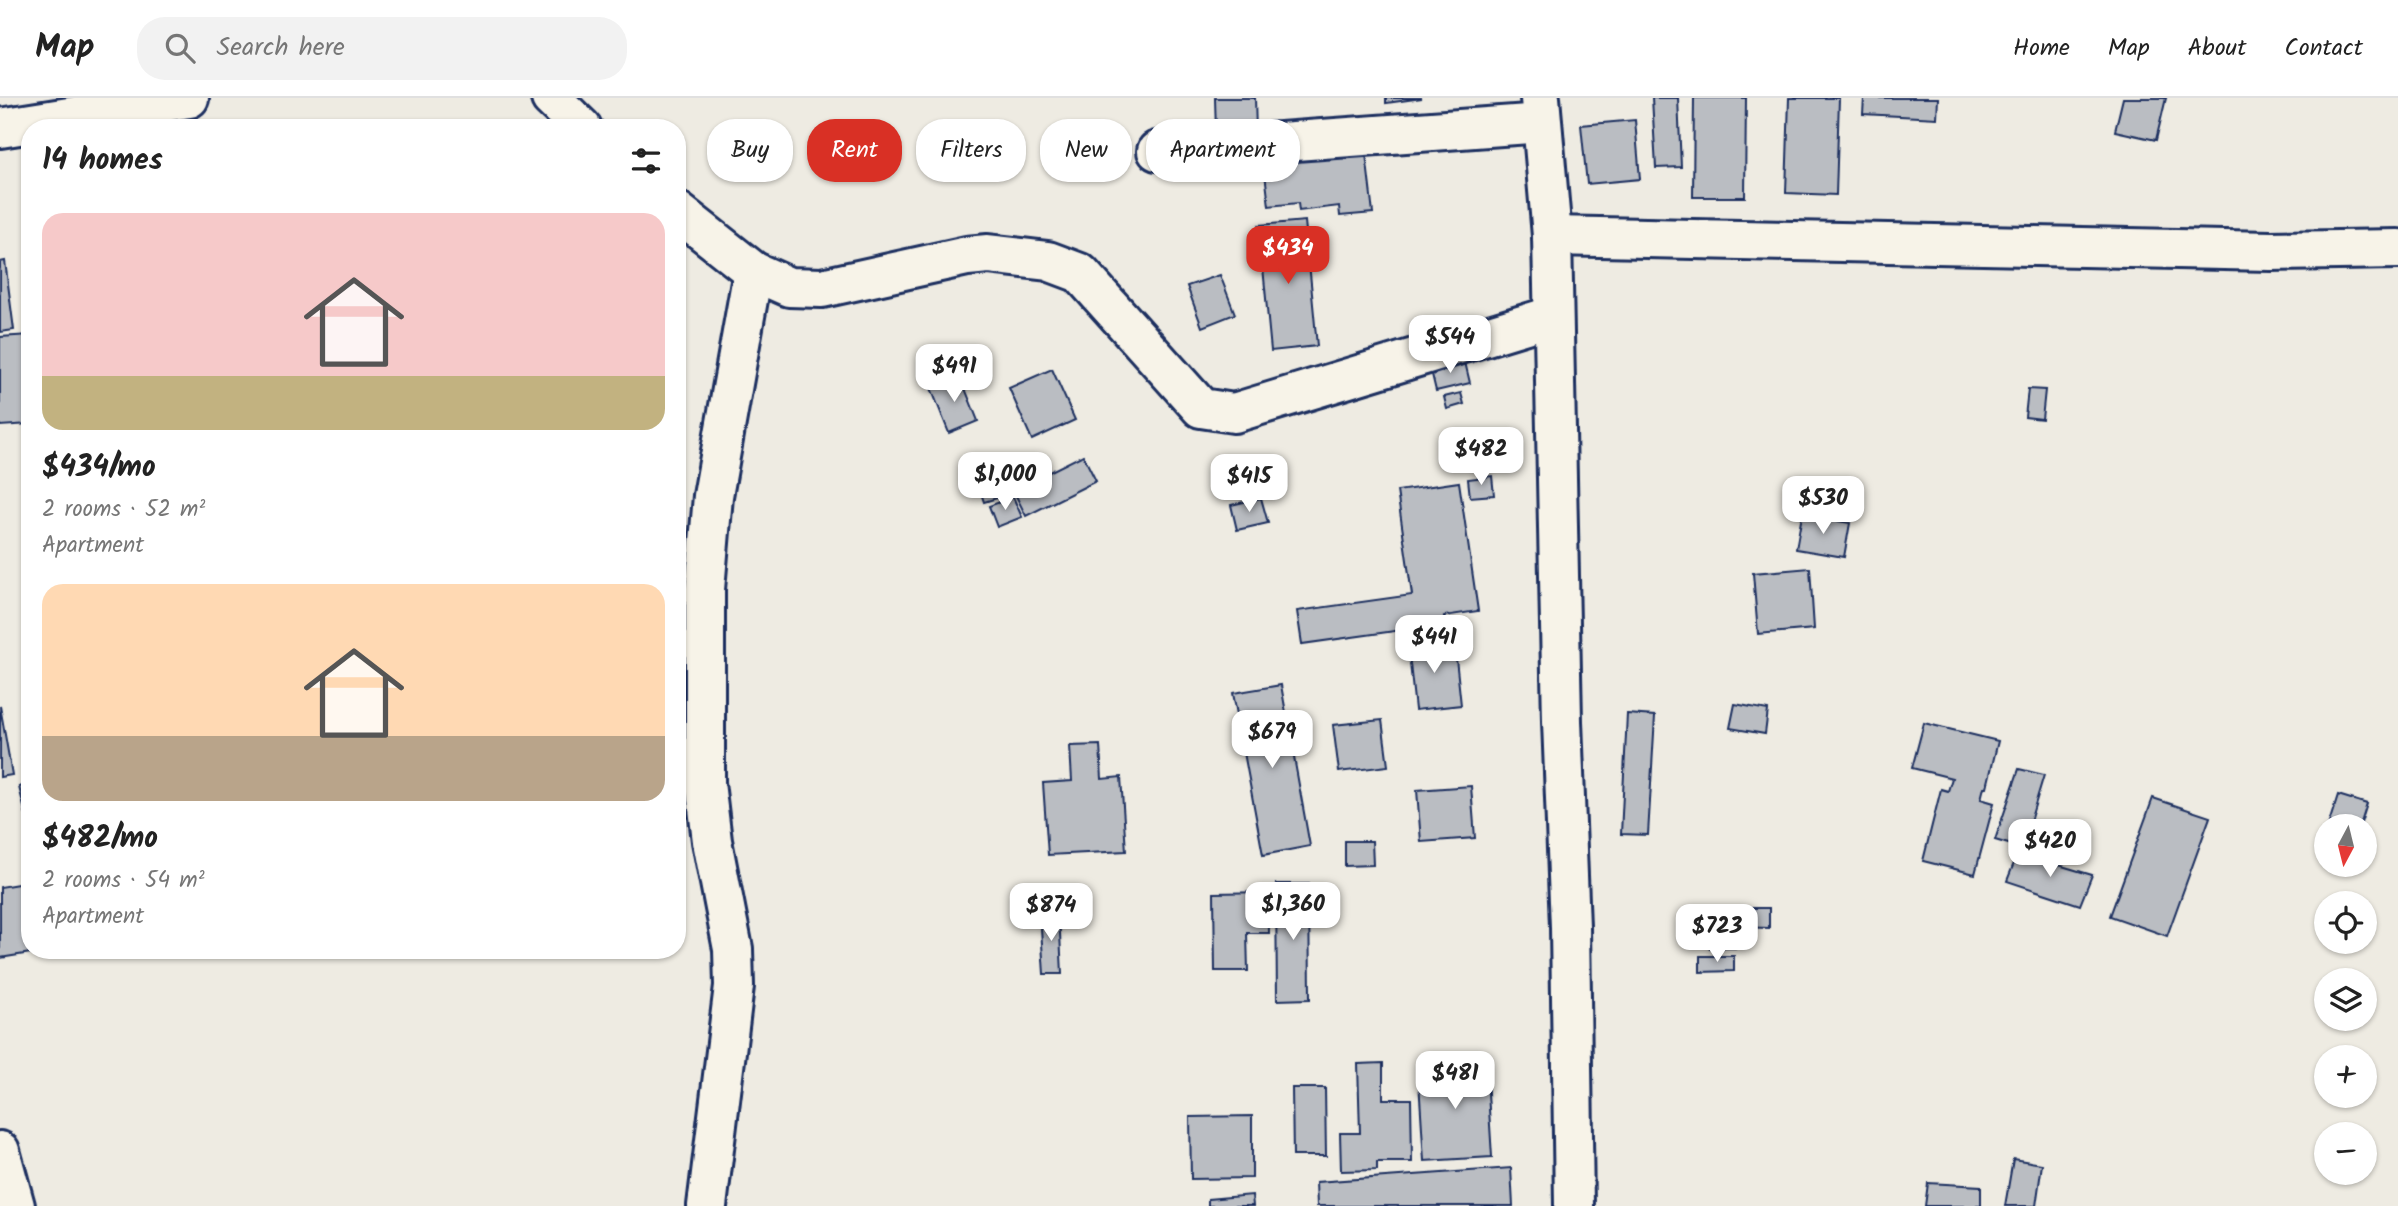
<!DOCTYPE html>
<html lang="en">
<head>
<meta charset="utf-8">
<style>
	body { margin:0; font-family:Kalam,sans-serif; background:#f2f2f2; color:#222; height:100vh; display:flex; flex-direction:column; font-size:26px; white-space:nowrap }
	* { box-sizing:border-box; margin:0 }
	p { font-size:23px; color:#767676 }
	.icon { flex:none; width:38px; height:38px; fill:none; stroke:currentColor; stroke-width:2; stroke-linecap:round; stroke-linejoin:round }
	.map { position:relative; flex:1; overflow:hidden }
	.drawer { position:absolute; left:21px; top:21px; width:665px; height:840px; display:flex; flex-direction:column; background:#fff; border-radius:28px; box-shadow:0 2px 5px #0004 }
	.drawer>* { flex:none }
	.guide { position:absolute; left:707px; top:21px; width:665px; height:63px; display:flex; gap:14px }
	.needle { width:46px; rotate:187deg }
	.buttons { position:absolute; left:2314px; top:716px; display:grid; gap:14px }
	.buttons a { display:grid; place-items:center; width:63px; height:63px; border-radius:50%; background:#fff; box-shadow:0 2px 5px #0004; font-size:35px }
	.price { position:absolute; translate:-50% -60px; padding:0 16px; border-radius:14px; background:#fff; color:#222; font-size:23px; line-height:46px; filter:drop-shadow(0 2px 4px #0008) }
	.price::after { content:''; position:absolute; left:50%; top:42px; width:21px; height:16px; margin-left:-10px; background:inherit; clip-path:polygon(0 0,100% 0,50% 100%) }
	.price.on { background:#d93025; color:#fff }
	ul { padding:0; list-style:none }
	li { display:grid; align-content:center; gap:14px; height:371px; padding:0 21px }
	li span { display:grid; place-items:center; height:217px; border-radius:21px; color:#555 }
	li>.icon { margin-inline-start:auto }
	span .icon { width:126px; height:126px; fill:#fffc; stroke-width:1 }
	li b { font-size:30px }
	h2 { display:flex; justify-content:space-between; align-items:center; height:84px; padding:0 21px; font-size:30px }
	.chip { padding:0 24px; border-radius:28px; background:#fff; box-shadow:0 2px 5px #0004; font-size:24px; line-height:63px }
	.chip.on { background:#d93025; color:#fff }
	header { display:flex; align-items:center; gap:42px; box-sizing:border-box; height:98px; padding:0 35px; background:#fff; border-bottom:2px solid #e0e0e0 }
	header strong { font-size:33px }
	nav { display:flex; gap:38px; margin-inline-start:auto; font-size:24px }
	.search { width:490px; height:63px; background:#f2f2f2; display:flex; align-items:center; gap:18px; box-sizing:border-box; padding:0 24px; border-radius:28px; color:#767676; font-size:26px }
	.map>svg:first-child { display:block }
</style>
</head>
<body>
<header>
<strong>Map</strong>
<div class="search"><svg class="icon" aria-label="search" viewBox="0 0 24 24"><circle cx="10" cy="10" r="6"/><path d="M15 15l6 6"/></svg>Search here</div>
<nav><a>Home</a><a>Map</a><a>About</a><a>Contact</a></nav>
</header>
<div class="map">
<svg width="2398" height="1108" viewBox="0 0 2398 1108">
	<rect width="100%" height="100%" fill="#eeebe2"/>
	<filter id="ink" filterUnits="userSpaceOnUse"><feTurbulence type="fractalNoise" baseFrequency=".0143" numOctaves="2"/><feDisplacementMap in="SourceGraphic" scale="14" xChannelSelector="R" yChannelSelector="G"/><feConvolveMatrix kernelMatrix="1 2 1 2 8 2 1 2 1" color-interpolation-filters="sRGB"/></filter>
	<g filter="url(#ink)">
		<g fill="#babdc2" stroke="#1b2f5e" stroke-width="2">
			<path d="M1215 0H1255L1256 33 1216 34Z"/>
			<path d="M1386 0H1422L1386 5Z"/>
			<path d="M1652 0H1678L1681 69 1656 70Z"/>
			<path d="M1694 0H1746L1745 99H1693Z"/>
			<path d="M1789 0H1839L1836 97 1786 95Z"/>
			<path d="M1864 0H1938L1937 20 1863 16Z"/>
			<path d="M2123 0H2166L2156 42 2115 33Z"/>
			<path d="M1635 22 1640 81 1587 86 1581 27Z"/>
			<path d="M1366 56 1373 115 1340 118 1339 108 1299 113 1298 105 1269 108 1264 67Z"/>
			<path d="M1305 123 1317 248 1271 253 1259 127Z"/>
			<path d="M5 163 14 232 0 234V164Z"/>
			<path d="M1220 177 1235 216 1202 229 1187 188Z"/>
			<path d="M30 237V326L0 328V239Z"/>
			<path d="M1464 260 1470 285 1436 293 1430 268Z"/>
			<path d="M1052 271 1075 322 1032 342 1009 290Z"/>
			<path d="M960 278 978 323 949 335 931 290Z"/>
			<path d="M2028 291 2045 292 2042 321 2025 319Z"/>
			<path d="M1461 295 1464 306 1447 311 1444 299Z"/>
			<path d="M1083 357 1096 383 1026 418 1013 392Z"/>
			<path d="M999 372 1007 397 984 404 976 380Z"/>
			<path d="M1492 378 1494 397 1470 399 1468 381Z"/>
			<path d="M1459 384 1478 513 1444 518 1445 526 1302 546 1297 513 1412 497 1397 393Z"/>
			<path d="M1013 399 1022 419 997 429 989 408Z"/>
			<path d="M1261 400 1268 425 1237 432 1231 407Z"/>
			<path d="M1802 417 1850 425 1844 459 1796 451Z"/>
			<path d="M1810 470 1814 531 1758 536 1753 475Z"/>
			<path d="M1454 542 1461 607 1415 612 1408 547Z"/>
			<path d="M1281 587 1310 748 1263 757 1233 595Z"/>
			<path d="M1735 606 1768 612 1765 636 1730 630Z"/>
			<path d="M0 608 12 677 0 679Z"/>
			<path d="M1627 616 1655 618 1648 737 1621 736Z"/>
			<path d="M1382 622 1388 668 1339 674 1333 627Z"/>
			<path d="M1924 625 1998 643 1987 689H1984L1981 701 1994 705 1975 776 1923 763 1941 691 1948 693 1952 680 1912 670Z"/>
			<path d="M1100 647 1102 681 1121 679 1126 753 1048 757 1043 685 1072 683 1070 648Z"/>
			<path d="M2019 671 2044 677 2022 750 1995 742Z"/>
			<path d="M30 686V733L19 689Z"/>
			<path d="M1471 688 1475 740 1421 744 1417 692Z"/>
			<path d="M2338 697 2367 706 2360 728H2328Z"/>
			<path d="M2153 700 2210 719 2167 838 2110 818Z"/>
			<path d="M1345 743H1372L1373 767 1345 768Z"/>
			<path d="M2018 755 2092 777 2080 807 2007 783Z"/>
			<path d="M30 784V852H49L0 860V789Z"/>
			<path d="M1276 786H1309L1310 901 1277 902Z"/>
			<path d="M1268 794 1269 835H1247L1248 873H1215L1214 795Z"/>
			<path d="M1708 810H1769V830L1736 829V850H1709Z"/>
			<path d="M1040 815H1059L1062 876H1044Z"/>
			<path d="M1700 858H1734V873L1700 874Z"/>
			<path d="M1486 963 1492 1059 1424 1063 1418 967Z"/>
			<path d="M1383 965V1001H1411L1412 1064H1377V1072L1341 1073 1340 1035H1360L1358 966Z"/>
			<path d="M1292 990H1325L1326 1058H1293Z"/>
			<path d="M1252 1018V1080L1191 1081 1190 1019Z"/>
			<path d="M2013 1061 2042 1066 2036 1108H2005Z"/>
			<path d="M1511 1070 1513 1108H1317L1316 1084Z"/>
			<path d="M1928 1085 1981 1088V1108H1925Z"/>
			<path d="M1252 1097 1253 1108H1208V1101Z"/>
		</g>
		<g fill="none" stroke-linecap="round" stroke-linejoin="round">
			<g stroke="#1b2f5e" stroke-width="44">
				<g id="minor">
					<path d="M551 0 582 30"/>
					<path d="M1540 0 1552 138 1562 623 1570 829 1574 1108"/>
					<path d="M0 30 189 0"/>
					<path d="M1157 53 1542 25"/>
					<path d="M677 113 753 173 789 189 822 190 967 158 988 156 1048 163 1080 175 1201 310 1234 315 1552 218"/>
					<path d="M1552 138 2271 153 2398 151"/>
					<path d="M0 1053 15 1108"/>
					<path d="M707 1108 734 888 733 851 712 743 705 685V491L713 398 753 173"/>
				</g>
			</g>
			<use href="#minor" stroke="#f7f3e8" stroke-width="38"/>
		</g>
	</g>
</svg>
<div class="buttons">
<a><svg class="needle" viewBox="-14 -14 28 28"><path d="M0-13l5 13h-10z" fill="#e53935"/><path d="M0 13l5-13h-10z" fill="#767676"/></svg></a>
<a><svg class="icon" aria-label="locate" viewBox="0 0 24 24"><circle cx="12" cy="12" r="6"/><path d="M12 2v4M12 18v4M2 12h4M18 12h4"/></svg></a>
<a><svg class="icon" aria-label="layers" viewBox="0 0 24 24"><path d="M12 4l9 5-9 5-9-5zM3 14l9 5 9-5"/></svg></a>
<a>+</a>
<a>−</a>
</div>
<b class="price on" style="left:1288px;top:188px">$434</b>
<b class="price" style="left:1450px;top:277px">$544</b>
<b class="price" style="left:954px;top:306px">$491</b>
<b class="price" style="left:1481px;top:389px">$482</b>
<b class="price" style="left:1005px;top:414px">$1,000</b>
<b class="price" style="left:1249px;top:416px">$415</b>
<b class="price" style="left:1823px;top:438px">$530</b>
<b class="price" style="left:1434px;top:577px">$441</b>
<b class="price" style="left:1272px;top:672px">$679</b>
<b class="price" style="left:2050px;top:781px">$420</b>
<b class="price" style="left:1293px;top:844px">$1,360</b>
<b class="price" style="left:1051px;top:845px">$874</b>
<b class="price" style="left:1717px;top:866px">$723</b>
<b class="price" style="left:1455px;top:1013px">$481</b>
<div class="guide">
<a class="chip">Buy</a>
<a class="chip on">Rent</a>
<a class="chip">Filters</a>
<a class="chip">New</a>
<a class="chip">Apartment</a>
</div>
<section class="drawer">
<h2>14 homes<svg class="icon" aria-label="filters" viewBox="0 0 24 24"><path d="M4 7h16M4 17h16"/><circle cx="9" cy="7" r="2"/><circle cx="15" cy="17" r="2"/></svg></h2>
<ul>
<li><span style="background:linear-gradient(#f6c9c9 75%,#c2b280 0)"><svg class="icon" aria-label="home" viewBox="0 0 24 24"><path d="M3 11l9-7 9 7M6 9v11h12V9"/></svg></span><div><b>$434/mo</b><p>2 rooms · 52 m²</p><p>Apartment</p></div></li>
<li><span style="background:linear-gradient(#ffd9b3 70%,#b9a48a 0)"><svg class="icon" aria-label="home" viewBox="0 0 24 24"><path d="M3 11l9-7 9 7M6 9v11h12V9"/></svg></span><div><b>$482/mo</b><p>2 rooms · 54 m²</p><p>Apartment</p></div></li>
</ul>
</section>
</div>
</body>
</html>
